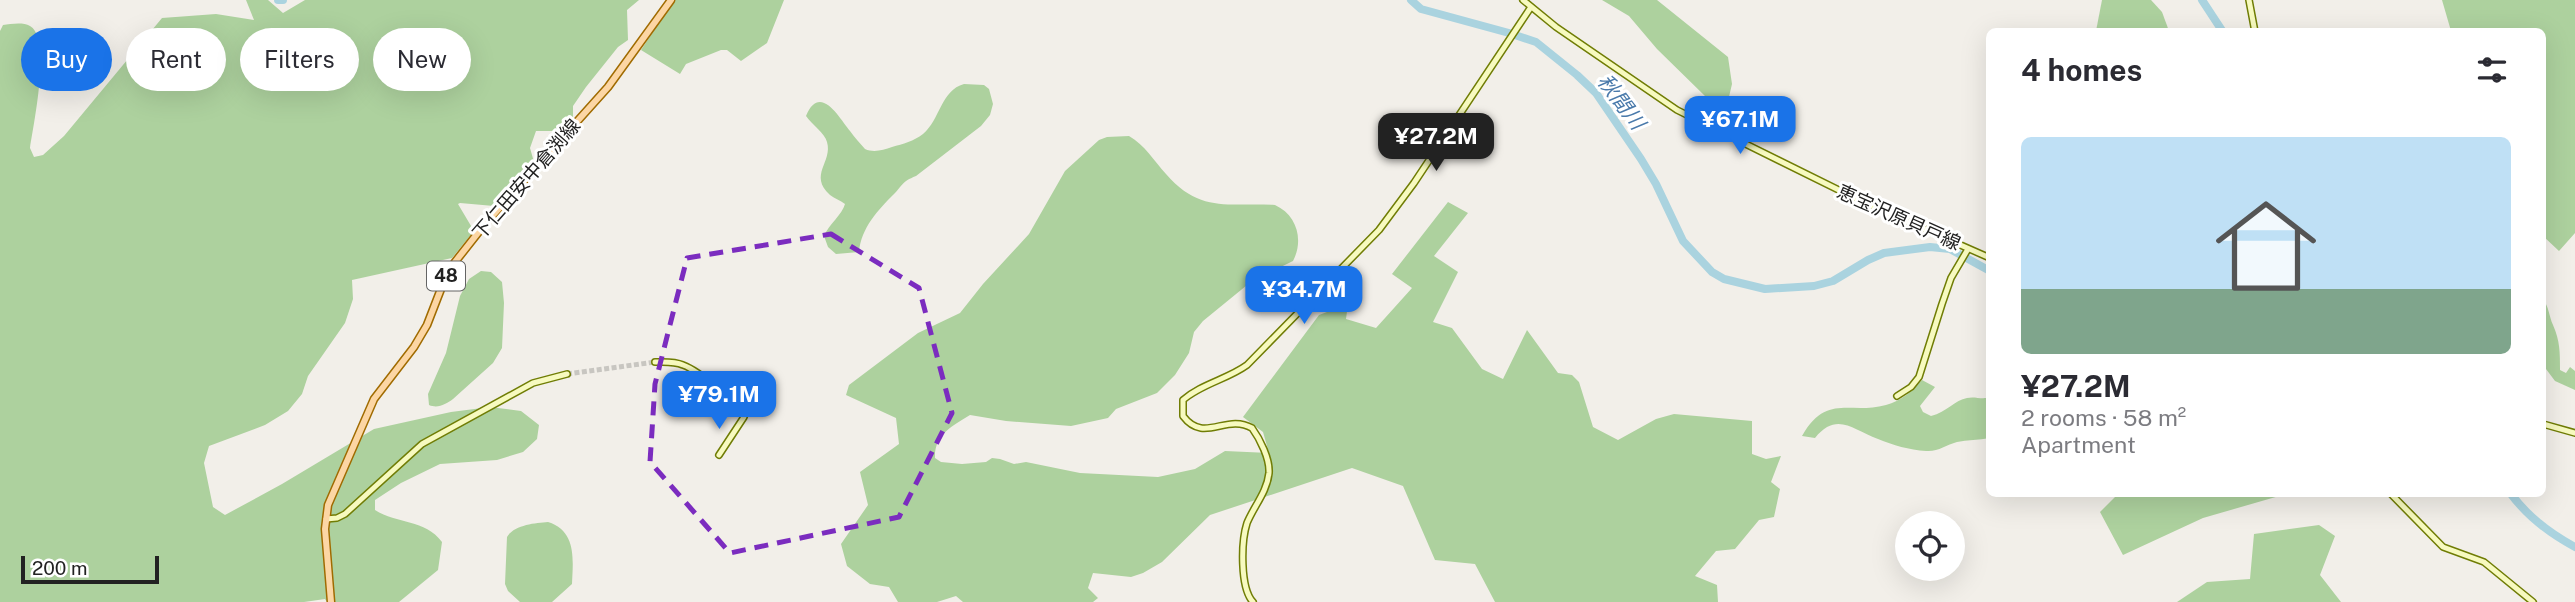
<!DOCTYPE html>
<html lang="en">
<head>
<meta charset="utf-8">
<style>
	body { margin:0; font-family:"Public Sans","Noto Sans JP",sans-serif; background:#f2f2f3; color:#2b2b33; height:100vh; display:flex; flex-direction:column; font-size:26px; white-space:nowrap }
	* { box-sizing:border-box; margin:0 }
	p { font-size:23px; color:#7c7c81 }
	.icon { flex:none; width:38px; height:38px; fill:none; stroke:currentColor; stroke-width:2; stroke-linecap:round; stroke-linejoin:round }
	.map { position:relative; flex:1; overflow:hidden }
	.sheet { position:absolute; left:1986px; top:28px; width:560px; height:469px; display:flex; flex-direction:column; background:#fff; border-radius:10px; box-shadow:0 7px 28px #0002 }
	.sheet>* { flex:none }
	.top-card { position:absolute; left:21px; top:28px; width:665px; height:63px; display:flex; gap:14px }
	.fabs { position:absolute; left:1895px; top:511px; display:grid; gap:14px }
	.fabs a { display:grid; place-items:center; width:70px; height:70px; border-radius:50%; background:#fff; box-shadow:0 7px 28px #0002; font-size:35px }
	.scale { position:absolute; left:21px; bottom:18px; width:138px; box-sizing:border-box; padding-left:7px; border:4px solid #222; border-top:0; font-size:19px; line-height:24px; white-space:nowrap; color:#222; -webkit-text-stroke:5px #fff; paint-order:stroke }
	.price { position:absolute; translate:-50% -60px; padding:0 16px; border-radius:14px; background:#1a73e8; color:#fff; font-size:23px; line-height:46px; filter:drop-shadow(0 2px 4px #0008) }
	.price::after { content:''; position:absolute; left:50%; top:42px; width:21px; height:16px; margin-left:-10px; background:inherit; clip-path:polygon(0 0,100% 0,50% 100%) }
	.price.current { background:#222; color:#fff }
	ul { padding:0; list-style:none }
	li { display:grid; align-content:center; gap:14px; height:371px; padding:0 35px }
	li+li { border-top:2px solid #e1e1e2 }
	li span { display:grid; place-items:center; height:217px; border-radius:10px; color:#555 }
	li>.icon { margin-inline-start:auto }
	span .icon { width:126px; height:126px; fill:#fffc; stroke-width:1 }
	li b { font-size:30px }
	h2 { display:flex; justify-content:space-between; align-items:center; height:84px; padding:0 35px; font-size:30px }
	.pill { padding:0 24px; border-radius:32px; background:#fff; box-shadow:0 7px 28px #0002; font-size:24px; line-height:63px }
	.pill.current { background:#1a73e8; color:#fff }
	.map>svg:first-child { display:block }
</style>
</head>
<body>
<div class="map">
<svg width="2575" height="602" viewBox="0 0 2575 602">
	<rect width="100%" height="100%" fill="#f2efe9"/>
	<g fill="#add19e">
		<path d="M246 0H268L283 13 305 0H639L627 10 628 40 618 47 586 87 573 106V118L559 131H536L530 148 534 162 494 206 460 203 458 204 474 231 452 258 352 280 353 299 345 323 308 376 302 394 288 411 265 425 209 446 204 463 213 507 225 515 282 484 374 429 451 412 490 407 521 411 539 425 537 439 523 452 497 460 440 464 401 483 375 500V510C397 524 425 519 442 542L438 570 399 602H327L325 599 304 602H0V31L3 25C11 24 23 22 30 26 52 38 33 126 30 148L34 157 43 155 64 136 162 18 216 14 254 20Z"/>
		<path d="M674 0H784L767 43 741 61 727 50H721L686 64 680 74 641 50Z"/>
		<path d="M1602 0H1657L1728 57 1732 84 1728 101 1705 96 1657 49 1629 16Z"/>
		<path d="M2102 0H2151L2162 12 2169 31H2096Z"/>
		<path d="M2442 0H2575V233L2559 251 2543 236V32L2451 31Z"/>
		<path d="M964 84 984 85 989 89 993 104 990 115 981 126 916 176C901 182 903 185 894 194 878 210 861 228 859 252L836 254 828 247 824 236C829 224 842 215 845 204 840 200 835 199 830 195 808 175 833 162 827 142 825 133 812 125 806 116 820 82 840 119 850 131 855 138 860 143 865 149 874 153 883 150 892 147 903 144 914 141 923 134 940 120 941 90 964 84Z"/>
		<path d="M1129 136C1145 145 1154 161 1166 174 1201 214 1228 202 1275 205 1297 215 1304 240 1293 261L1252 281 1203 321 1194 332 1189 353 1175 375 1157 393 1116 409 1108 418 1071 426 1006 421 970 415C952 426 934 435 935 458L941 462 962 464 986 462 992 458 1000 459 1014 464 1026 462 1080 473 1158 477 1195 469 1225 451 1269 453 1263 432 1243 417 1319 315 1348 304 1346 319 1376 328 1412 288 1392 274 1448 202 1468 213 1434 256 1458 272 1433 322 1452 328 1482 369 1503 379 1527 330 1558 373 1572 375 1579 382 1593 427 1618 440 1656 419 1674 414 1752 421V454L1766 459 1781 456 1771 482 1780 489 1774 517 1759 520 1735 549 1716 551 1695 576 1717 585 1718 602H1495L1475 564 1435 560 1403 486 1352 468 1210 515 1162 562 1143 573 1131 577 1093 573 1088 588 1098 598 1093 602H963L956 596 937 602H898L889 587 870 584 847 566 841 544 868 505 860 472 899 444 896 418 846 395 849 385 918 333 960 313 983 284 1029 234 1065 171 1099 140 1107 137Z"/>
		<path d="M481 271 491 272 502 282 504 303 502 348 493 363 453 399C446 404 438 409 429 405L428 394 446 353 460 296 469 279Z"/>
		<path d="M2543 299C2549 307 2549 316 2553 325 2560 341 2560 352 2560 370L2566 373 2570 367 2575 371V390L2555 381 2543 365Z"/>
		<path d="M1922 380 1935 387 1920 406 1923 412 1931 416C1947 412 1955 400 1967 398 1975 396 1982 400 1990 397V438C1979 440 1967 440 1957 442 1946 445 1938 452 1926 451 1909 450 1893 445 1878 439 1853 430 1837 411 1815 438L1802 436C1827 393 1849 415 1886 405 1901 401 1912 391 1922 380Z"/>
		<path d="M2118 494H2286L2203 518 2123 555 2100 512Z"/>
		<path d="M548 522C577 531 573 560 572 584L552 602H520L508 591 505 584 507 537C514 525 535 523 548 522Z"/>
		<path d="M2319 525 2335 536 2320 575 2341 602H2177L2207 582 2250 579 2254 534Z"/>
	</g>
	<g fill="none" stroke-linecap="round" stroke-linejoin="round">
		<g stroke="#aad3df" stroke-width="8">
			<path d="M278 0H283"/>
			<path d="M1411 0 1421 9 1509 33 1536 42 1577 75 1596 93 1641 159 1656 184 1683 241 1712 272 1724 279 1765 289 1814 286 1833 281 1868 260 1884 253 1930 247 1950 249 1990 271"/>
			<path d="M2202 0 2223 32"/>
			<path d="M2511 494C2528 517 2549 533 2575 547"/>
		</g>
		<path stroke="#c8c6c1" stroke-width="5" stroke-dasharray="5 2.5" stroke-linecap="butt" d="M567 374 655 362"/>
		<g stroke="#707d05" stroke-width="8">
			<g id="secondary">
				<path d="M1523 0 1556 27 1677 110 1865 203 1990 258"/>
				<path d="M2249 0 2255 32"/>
				<path d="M655 362C664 362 674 361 683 365 702 372 732 401 744 417L719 455"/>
				<path d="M1897 396 1911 387 1919 377 1942 304 1951 278 1968 249"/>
				<path d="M2543 424 2575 433"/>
				<path d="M2391 494 2443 547 2484 562 2533 602"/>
				<path d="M326 519 337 518 345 514 422 444 533 383 567 374"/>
				<path d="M1253 602C1240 588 1241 542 1247 523 1254 506 1267 492 1269 473 1270 459 1260 439 1252 428 1226 413 1204 444 1183 416V400C1201 384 1228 379 1247 365L1379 230 1414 183 1531 7"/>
			</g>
		</g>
		<g stroke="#a06b00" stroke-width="9">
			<path id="primary" d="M331 602 325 529 328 505 374 399 414 347 427 325 446 276 455 262 485 224 608 87 671 0"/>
		</g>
		<use href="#secondary" stroke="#f7fabf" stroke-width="5"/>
		<use href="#primary" stroke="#fcd6a4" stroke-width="6"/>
	</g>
	<path fill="none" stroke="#7b2cbf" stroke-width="5" stroke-dasharray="14 9" stroke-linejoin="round" d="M831 234 919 288 952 413 899 517 730 553 650 462 655 384 687 258Z"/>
	<g text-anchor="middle" stroke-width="6" stroke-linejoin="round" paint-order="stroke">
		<rect fill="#fff" stroke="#646464" stroke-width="2" x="427" y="261.5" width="38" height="29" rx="5"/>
		<g font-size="18" font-weight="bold" fill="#222">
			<text x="446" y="282">48</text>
		</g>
		<g font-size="19" fill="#222" stroke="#fff">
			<text transform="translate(526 179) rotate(-49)" y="7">下仁田安中倉渕線</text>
			<text transform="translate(1899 217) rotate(24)" y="7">恵宝沢原貝戸線</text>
		</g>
		<g font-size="21" font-style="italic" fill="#4a7aab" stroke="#fff">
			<text transform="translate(1621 102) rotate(53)" y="7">秋間川</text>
		</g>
	</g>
</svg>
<div class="fabs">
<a><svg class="icon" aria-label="locate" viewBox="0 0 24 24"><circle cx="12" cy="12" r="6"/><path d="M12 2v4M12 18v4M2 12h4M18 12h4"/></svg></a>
</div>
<div class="scale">200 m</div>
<b class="price" style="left:1740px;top:156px">¥67.1M</b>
<b class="price current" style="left:1436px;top:173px">¥27.2M</b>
<b class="price" style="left:1304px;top:326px">¥34.7M</b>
<b class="price" style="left:719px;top:431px">¥79.1M</b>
<div class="top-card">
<a class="pill current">Buy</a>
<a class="pill">Rent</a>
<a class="pill">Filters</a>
<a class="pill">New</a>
</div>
<section class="sheet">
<h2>4 homes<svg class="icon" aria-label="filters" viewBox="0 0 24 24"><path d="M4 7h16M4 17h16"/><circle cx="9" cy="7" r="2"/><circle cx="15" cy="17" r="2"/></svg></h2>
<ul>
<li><span style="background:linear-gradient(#bfe0f5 70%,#7fa58c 0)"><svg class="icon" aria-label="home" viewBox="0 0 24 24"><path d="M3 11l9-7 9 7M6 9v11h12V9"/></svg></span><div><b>¥27.2M</b><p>2 rooms · 58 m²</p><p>Apartment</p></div></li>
</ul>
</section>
</div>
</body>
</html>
